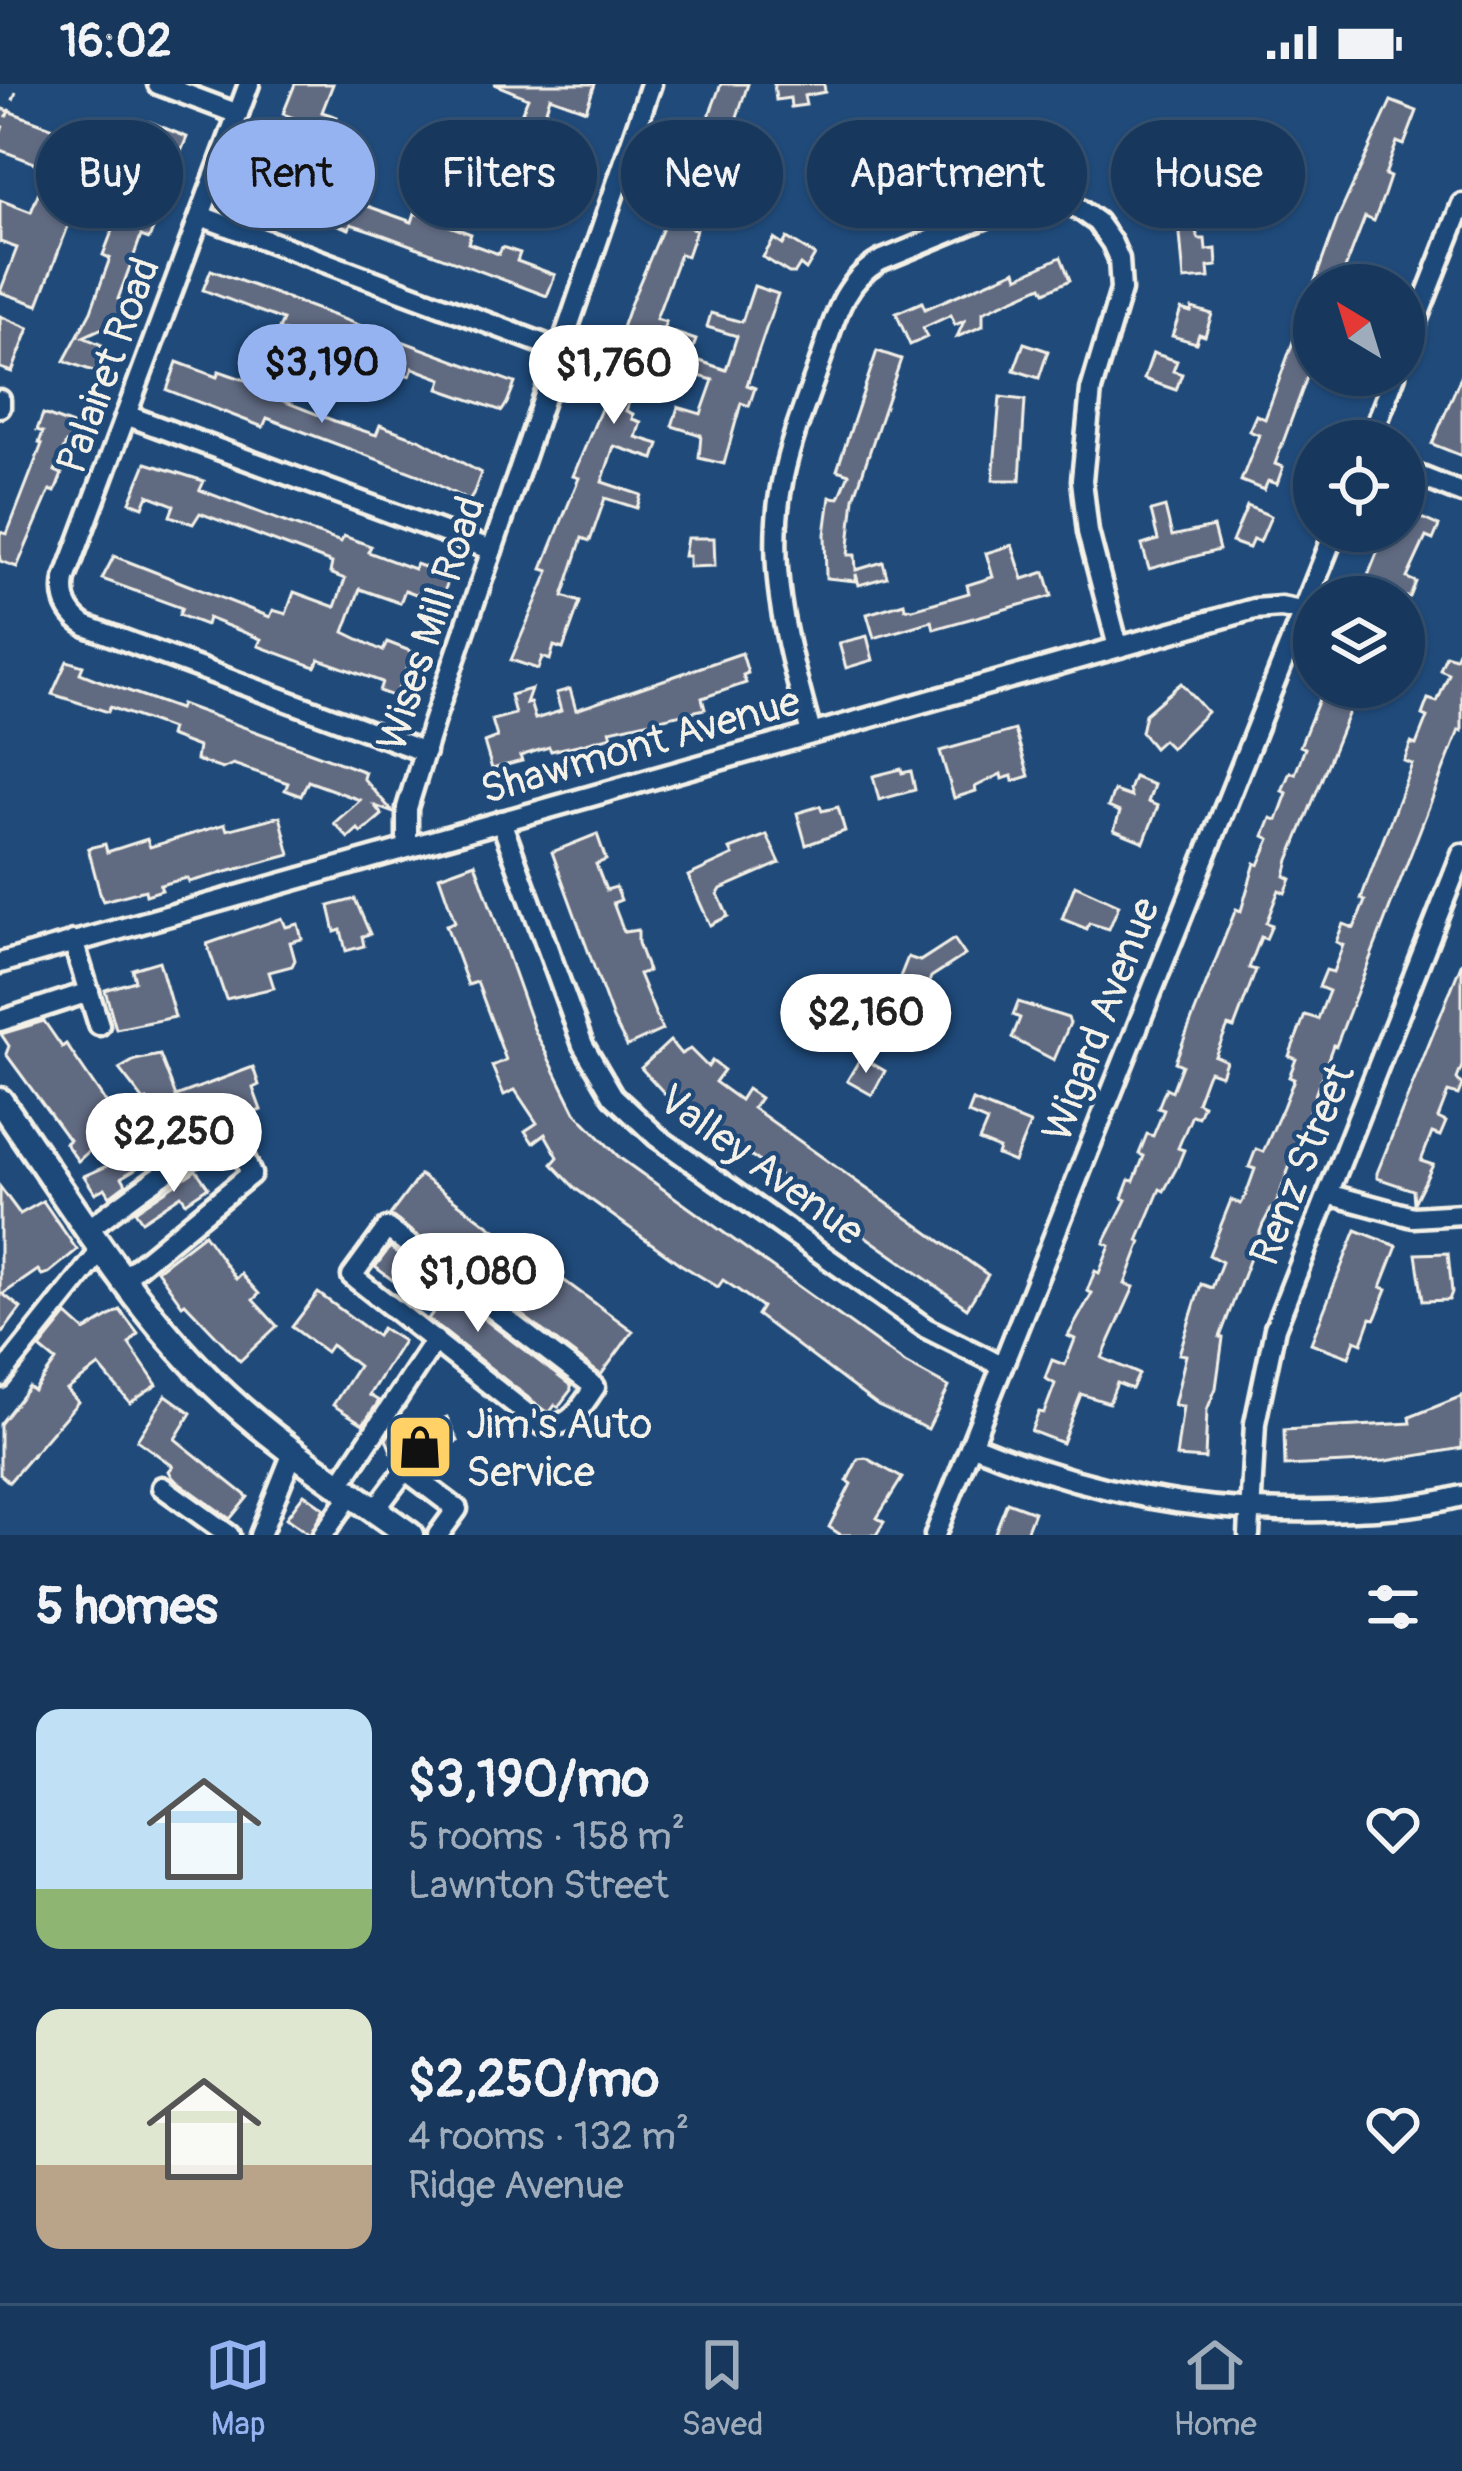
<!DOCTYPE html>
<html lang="en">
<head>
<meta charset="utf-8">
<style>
	body { margin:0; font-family:Pangolin,sans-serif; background:#244365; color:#f1f3f6; height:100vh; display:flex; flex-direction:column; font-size:45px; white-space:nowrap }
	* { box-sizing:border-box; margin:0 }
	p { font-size:39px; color:#9eacbb }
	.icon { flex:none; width:66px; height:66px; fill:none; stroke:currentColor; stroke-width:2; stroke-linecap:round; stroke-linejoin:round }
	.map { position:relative; height:1451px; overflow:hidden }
	.panel { display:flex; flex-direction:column; background:#17385c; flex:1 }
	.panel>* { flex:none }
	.hud { position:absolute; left:36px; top:36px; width:1392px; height:108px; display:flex; gap:24px }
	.needle { width:78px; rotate:322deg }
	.controls { position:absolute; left:1293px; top:180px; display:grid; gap:24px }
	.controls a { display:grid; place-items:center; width:132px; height:132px; border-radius:50%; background:#17385c; box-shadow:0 3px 9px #0004,0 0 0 3px #365272; font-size:60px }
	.price { position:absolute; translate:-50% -102px; padding:0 27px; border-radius:42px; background:#fff; color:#222; font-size:39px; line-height:78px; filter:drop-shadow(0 3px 6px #0008) }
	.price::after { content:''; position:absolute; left:50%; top:72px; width:36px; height:27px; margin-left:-18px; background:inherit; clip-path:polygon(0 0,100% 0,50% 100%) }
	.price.selected { background:#95b2f1; color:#111 }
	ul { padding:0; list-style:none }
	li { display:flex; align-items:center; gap:36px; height:300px; padding:0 36px }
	li span { display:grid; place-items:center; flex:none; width:336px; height:240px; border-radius:24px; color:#555 }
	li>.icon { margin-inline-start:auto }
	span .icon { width:144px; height:144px; fill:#fffc; stroke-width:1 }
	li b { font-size:51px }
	h2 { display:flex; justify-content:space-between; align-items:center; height:144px; padding:0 36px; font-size:51px }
	.chip { padding:0 42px; border-radius:54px; background:#17385c; box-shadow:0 3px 9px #0004,0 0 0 3px #365272; font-size:42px; line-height:108px }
	.chip.selected { background:#95b2f1; color:#111 }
	.status { display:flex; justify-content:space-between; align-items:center; height:84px; padding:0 60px; background:#17385c; direction:ltr }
	.status svg { height:33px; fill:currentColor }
	.menu { display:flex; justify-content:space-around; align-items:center; height:168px; border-top:3px solid #365272; background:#17385c; font-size:33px; color:#9eacbb }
	.menu a { display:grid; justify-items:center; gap:6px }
	.menu .selected { color:#95b2f1 }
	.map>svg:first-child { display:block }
</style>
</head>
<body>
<div class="status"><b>16:02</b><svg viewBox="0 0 49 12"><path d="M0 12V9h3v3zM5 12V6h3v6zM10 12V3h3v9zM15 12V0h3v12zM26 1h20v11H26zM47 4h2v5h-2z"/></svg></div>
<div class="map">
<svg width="1462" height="1451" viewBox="0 0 1462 1451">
	<rect width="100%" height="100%" fill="#1f4a7a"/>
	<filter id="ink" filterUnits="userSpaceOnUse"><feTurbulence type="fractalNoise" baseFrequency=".00833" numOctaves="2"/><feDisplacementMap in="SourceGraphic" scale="24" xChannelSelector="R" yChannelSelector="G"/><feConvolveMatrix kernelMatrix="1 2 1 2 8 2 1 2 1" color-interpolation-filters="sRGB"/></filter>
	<g filter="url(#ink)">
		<g fill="#606a81" stroke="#f4f1e8" stroke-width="3">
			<path d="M295 0H333L322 28 337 33 331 48 283 30Z"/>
			<path d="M494 0H595L586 26 550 13 543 36 522 28 528 14Z"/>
			<path d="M721 0H748L733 45 737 46 733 56 742 59 735 77 704 65 708 52 702 50Z"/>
			<path d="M774 0H824L825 8 804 12 806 21 791 23 790 14 776 16Z"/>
			<path d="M1391 17 1417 27 1404 61 1397 58 1385 91 1390 93 1384 111 1374 137 1365 133 1339 201H1314V274L1275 380 1283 383 1277 400 1268 397 1264 406 1241 397 1259 351 1249 347 1256 331 1265 335 1337 136Z"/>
			<path d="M0 24 104 63 90 100 85 98 38 221 0 208 17 164 0 158V116L31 128 48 84 0 66Z"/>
			<path d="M150 38 187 53 180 70 173 68 163 95 171 98 149 155 141 152 136 166 118 215 125 217 119 236 112 233 109 241 83 253 102 261 99 269 106 271 99 289 64 277 91 227 110 174 103 171 121 124 128 127 138 100 127 97Z"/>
			<path d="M550 44 576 53 560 99 568 102 562 120 554 118 551 126 530 119 544 78 539 76Z"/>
			<path d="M949 65 962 95 945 102 942 96 933 100 924 76Z"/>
			<path d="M256 66 296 82 299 73 314 78 311 87 345 100 348 93 366 100 359 119 412 138 415 129 471 150 468 159 499 170 502 163 520 169 517 177 555 191 547 212 378 149 351 140 349 145 330 138 332 132 261 106 258 114 240 108Z"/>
			<path d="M677 89 705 98 689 143 696 146 687 172 680 170 656 235 666 238 663 245 696 256 687 281 655 270 646 299 636 296 626 327 633 330 632 335 641 338 636 353 659 360 654 375 614 362 602 398 641 411 637 424 605 414 590 457 582 454 563 512 580 518 563 565 554 562 550 576 542 573 538 585 511 576 549 487 542 485 579 394 573 392 611 301 605 299 609 281 630 221 674 118 668 116Z"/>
			<path d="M1182 105 1195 129 1189 132 1199 155H1205L1206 166 1216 165 1217 182 1208 183 1209 194 1184 196 1179 138 1173 141 1160 116Z"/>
			<path d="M787 154 815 171 806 186 800 181 795 189H789L763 173 774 155 783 161Z"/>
			<path d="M1061 173 1070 196 1045 208 1042 202 983 228V242L957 253 964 237 955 241 951 231 923 244 927 253 910 261 896 229 922 218 925 225 1016 186 1018 193Z"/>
			<path d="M211 186 515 299 507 319 502 327 439 305 442 295 413 284 410 292 319 263 279 245 283 236 203 206Z"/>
			<path d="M754 202 778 210 747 301 755 304 749 322 741 319 724 380 699 374 701 351 672 342 678 323 701 330 713 296 689 289 694 275 726 286 737 252 707 243 711 229 742 238Z"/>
			<path d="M1192 224 1212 230 1205 252 1199 250 1196 259 1172 252 1181 225 1191 228Z"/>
			<path d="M0 232 29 244 12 288 0 284Z"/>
			<path d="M1024 259 1048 267 1039 294 1014 286Z"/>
			<path d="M877 267 901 275 854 414 848 471H855L856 486 883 478 887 493 859 501 856 490V497L826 494 825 450 830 413 839 414 849 390 837 386Z"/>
			<path d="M1153 269 1177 277 1173 287 1182 290 1176 306 1144 295Z"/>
			<path d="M177 278 217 293 219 287 251 298 252 294 262 295 288 305 283 317 337 338 376 351 380 341 421 356 481 389 473 411 469 417 419 391 267 334 263 343 167 306Z"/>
			<path d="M1462 290V372L1432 360Z"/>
			<path d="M1000 313 1025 316 1020 396H993Z"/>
			<path d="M43 330 78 343 71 361 66 359 55 387 62 390 55 408 50 406 17 483 0 477V448L7 450 42 360 39 359 43 348 37 346Z"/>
			<path d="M146 379 204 397 200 406 287 439 341 458 344 452 371 462 368 468 414 485 416 480 450 492 440 519 405 506 400 519 360 505 344 548 383 567 387 558 413 568 395 613 379 607 382 598 319 575 315 583 258 562 261 555 208 534 206 541 179 531 182 524 102 495 114 472 270 533 273 526 286 530 294 508 335 523 345 495 330 489 332 479 200 429 193 440 170 432 174 421 148 411 143 423 130 418Z"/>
			<path d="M1247 422 1271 432 1260 458 1253 455 1249 464 1232 458Z"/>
			<path d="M1165 423 1172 452 1213 443 1219 466 1149 485 1142 461 1158 456 1151 427Z"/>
			<path d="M1404 426 1439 442 1433 456 1426 453 1407 494 1416 498 1410 513H1371L1361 509 1386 447H1404Z"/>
			<path d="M687 454H714L715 482 689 483V472H684Z"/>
			<path d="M1012 461 1023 495 1045 488 1052 512 934 545 932 537 874 554 867 530 904 519 905 524 913 525 969 509 967 501 993 493 986 469Z"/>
			<path d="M867 552 873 576 846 584 839 559Z"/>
			<path d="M1462 559V647L1459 646 1448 674 1336 962 1333 961 1274 1126 1271 1125 1263 1140 1220 1253 1223 1254 1216 1304 1207 1326 1205 1375 1176 1373 1183 1322 1174 1321 1186 1271 1179 1270 1201 1200 1212 1204 1222 1178 1209 1171 1231 1116 1241 1120 1245 1113 1255 1085 1249 1083 1256 1065 1263 1068 1283 1023 1294 995 1289 993 1296 975 1289 972 1305 931 1318 935 1329 907 1319 903 1326 886 1333 888 1343 861 1336 858 1343 840 1354 844 1365 817 1361 815 1367 798 1412 680 1404 677 1411 659 1416 661 1427 633 1422 631 1428 615 1437 618 1449 590 1440 586 1446 571 1455 574Z"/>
			<path d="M742 569 748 589 743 591 746 599 702 614 705 625 610 646 612 652 582 660 551 667 549 663 520 672 522 677 492 685 484 658 497 653 492 636 515 630 510 611 531 605 526 619 530 618 535 635 561 627 556 609 570 605 576 626Z"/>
			<path d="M67 577 83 582 80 589 95 595 179 625 181 620 365 688 363 694 394 729 375 722 382 731 361 749 358 745 348 754 334 739 360 716 308 697 301 712 285 706 288 699 233 680 222 685 196 676 198 663 169 652 171 645 110 623 108 628 52 610Z"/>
			<path d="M1181 599 1207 628 1171 664 1163 656 1154 664 1141 648 1145 630Z"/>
			<path d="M1324 603H1359L1289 776 1285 792 1291 795 1285 809 1279 806 1266 839 1272 841 1266 855 1261 853 1249 884 1256 886 1234 944 1228 942 1215 972 1226 977 1221 991 1209 987 1207 991 1197 1018 1203 1021 1198 1033 1192 1031 1178 1064 1184 1066 1177 1083 1164 1107 1160 1105 1138 1157 1141 1158 1125 1200 1134 1203 1102 1274 1139 1290 1132 1305 1117 1299 1109 1319 1081 1310 1062 1359 1031 1347 1039 1328 1044 1329 1055 1300 1045 1294 1052 1276 1065 1281 1075 1255 1068 1252 1092 1209 1087 1207 1095 1187 1099 1189 1110 1162 1104 1159 1126 1116 1122 1114 1129 1096 1134 1097 1144 1072 1139 1070 1147 1050 1153 1052 1164 1026 1158 1024 1166 1004 1172 1007 1182 981 1175 978 1236 825 1241 827 1255 779 1259 781 1270 755 1264 752 1271 734 1277 736 1287 709 1282 707 1290 688 1295 690 1305 664 1300 662Z"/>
			<path d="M1015 646 1029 692 1013 697 1012 692 1002 695 1001 690 975 703 976 707 954 714 940 667Z"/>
			<path d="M901 685 902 689 911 687 915 706 879 716 873 692Z"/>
			<path d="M1134 693 1154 701 1148 718 1158 722 1144 758 1114 746 1120 728 1108 723 1114 707 1131 713 1129 706Z"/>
			<path d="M820 722 822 727 838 723 845 747 806 761 797 729Z"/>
			<path d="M280 732 290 771 189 798 187 794 160 801 162 806 146 811 145 806 103 817 101 813 88 764 105 760 107 768 147 755 150 763 225 740 227 746Z"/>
			<path d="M597 750 606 776 596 780 606 806 616 803 621 816 613 819 624 848 638 846V859L648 887 639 890 662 946 627 962 613 935 552 768Z"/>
			<path d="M767 751 780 779 721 805 718 810 728 832 710 841 688 792 733 771 730 765Z"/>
			<path d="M475 779 534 945 575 1028 620 1074 905 1279 949 1303 928 1345 878 1322 757 1231 762 1223 738 1206 723 1196 718 1203 680 1180 576 1105 552 1080 558 1073 545 1050 533 1059 525 1047 537 1039 515 1006 504 1011 492 982 506 976 477 898 468 901 446 841 455 838 439 792Z"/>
			<path d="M1075 801 1119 821 1109 845 1089 839 1087 845 1062 835Z"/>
			<path d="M355 815 370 850 362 852 364 862 346 867 341 846 335 848 329 822Z"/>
			<path d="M282 834 286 843 298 840 302 855 290 858 295 876 292 882 269 888 274 904 226 915 207 860Z"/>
			<path d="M954 855 965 871 931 893 919 924 892 913 908 873 920 877Z"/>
			<path d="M159 877 175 933 116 945 105 906 135 897 132 885Z"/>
			<path d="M1462 878V982L1457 995 1462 1001 1458 1011 1448 1008 1438 1034 1446 1038 1440 1052 1432 1049 1421 1077 1433 1081 1414 1119 1413 1106 1377 1094V1089Z"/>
			<path d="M1018 918 1068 934 1070 939 1054 976 1012 954 1020 934 1013 931Z"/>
			<path d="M44 937 62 963 66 960 107 1020 91 1031 106 1052 78 1077 65 1059 69 1056 6 970 9 962 1 950Z"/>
			<path d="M670 957 681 970 690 965 708 983 712 977 724 986 715 998 740 1016 747 1005 760 1014 753 1024 988 1191 967 1224 668 1013 641 984Z"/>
			<path d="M160 971 176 1012 253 983 259 1001 253 1004 261 1026 164 1062 147 1016 144 1017 119 985 135 976Z"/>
			<path d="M861 973 885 987 872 1011 847 997Z"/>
			<path d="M973 1017 1030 1040 1014 1078 997 1071 999 1065 979 1057 987 1038 968 1030Z"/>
			<path d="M130 1072 137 1084 122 1093 126 1100 110 1112 105 1104 95 1109 84 1092Z"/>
			<path d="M196 1086 208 1103 186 1118 181 1111 142 1137 135 1127Z"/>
			<path d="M420 1091 633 1247 601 1291 390 1131Z"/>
			<path d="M0 1103 20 1130 43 1117 77 1166 49 1189 42 1191 38 1186 3 1210 21 1224 0 1252Z"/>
			<path d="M1356 1146 1397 1162 1381 1203 1387 1205 1375 1235 1371 1234 1362 1259 1355 1256 1349 1273 1311 1259Z"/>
			<path d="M204 1150 236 1195 241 1190 259 1210 253 1216 277 1242 240 1277 185 1219 182 1221 157 1186Z"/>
			<path d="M390 1163 570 1301 571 1306 558 1323 555 1321 550 1328 545 1327 428 1235 434 1227 375 1183Z"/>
			<path d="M1448 1169 1452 1208 1449 1216 1423 1217 1416 1170Z"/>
			<path d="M318 1209 377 1252 382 1244 403 1257 369 1311 379 1317 363 1340 333 1321 358 1282 331 1261 326 1268 292 1243Z"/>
			<path d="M120 1226 138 1250 129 1260 157 1301 130 1319 99 1282 67 1306 78 1318 9 1398 0 1390V1340L29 1303 34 1307 56 1277 40 1264 67 1231 85 1247Z"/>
			<path d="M166 1311 191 1329 175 1355 248 1413 230 1435 173 1394 169 1387 173 1382 137 1356Z"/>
			<path d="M1462 1312V1364L1386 1377 1285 1382 1284 1346 1411 1339 1410 1333Z"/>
			<path d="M447 1333 458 1357 414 1376 405 1373 395 1377 386 1355 390 1349 414 1337 418 1346Z"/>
			<path d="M866 1374 902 1394 877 1434 884 1438 876 1451H841L829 1443 851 1400 847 1397 858 1375Z"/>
			<path d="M304 1410 324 1424 310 1451 286 1434Z"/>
			<path d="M1007 1418 1034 1428 1025 1451H994Z"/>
		</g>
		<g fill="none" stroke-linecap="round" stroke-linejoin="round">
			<g stroke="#f4f1e8" stroke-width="27">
				<g id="minor">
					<path d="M158 0 238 30"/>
					<path d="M249 0 65 495C61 516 69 531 86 542L425 668"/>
					<path d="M201 132 560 266"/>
					<path d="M1404 268 1462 120"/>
					<path d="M0 316V323"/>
					<path d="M126 331 492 466"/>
					<path d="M1370 357 1395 291"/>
					<path d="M1404 386 1462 409"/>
					<path d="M811 649C788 563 764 483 783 393 791 354 807 316 820 278 834 238 841 199 880 177L1031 115H1046L1076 123 1097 138 1112 159 1119 175 1121 206 1091 306 1082 396 1088 448 1118 563"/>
					<path d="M501 737 583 961 613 1012 657 1053 926 1244 1002 1282"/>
					<path d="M407 763V724L433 639 651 0"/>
					<path d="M73 857 99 941"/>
					<path d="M0 879 1254 525 1281 523 1302 527"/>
					<path d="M0 937 89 908"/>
					<path d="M1328 1110 1413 1133 1462 1130"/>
					<path d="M89 1144C132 1114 179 1071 230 1057L240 1063 251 1090 124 1194"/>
					<path d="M387 1144 595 1303C580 1324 570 1347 540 1340L352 1192Z"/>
					<path d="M0 1293 103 1164"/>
					<path d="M971 1360C1086 1408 1199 1430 1324 1427 1371 1426 1416 1424 1462 1412"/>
					<path d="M340 1400 435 1256"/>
					<path d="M162 1403 229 1451"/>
					<path d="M375 1426 405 1386 457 1425 438 1451"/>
					<path d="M260 1451 294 1366"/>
					<path d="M323 1451 352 1409"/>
					<path d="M935 1451 1335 447"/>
					<path d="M1249 1451 1255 1339 1275 1244 1462 770"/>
				</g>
			</g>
			<g stroke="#f4f1e8" stroke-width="33">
				<path id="major" d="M0 1017C67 1113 130 1219 214 1301 272 1358 344 1404 410 1451"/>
			</g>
			<path stroke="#f4f1e8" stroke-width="3" stroke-dasharray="9 9" stroke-linecap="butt" d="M0 50 19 0"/>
			<use href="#minor" stroke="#1f4a7a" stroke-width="18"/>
			<use href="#major" stroke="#1f4a7a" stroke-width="24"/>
		</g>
	</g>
	<defs>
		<g id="shop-square" transform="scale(3.45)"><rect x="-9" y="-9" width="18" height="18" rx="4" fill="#ffd166" stroke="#1f4a7a"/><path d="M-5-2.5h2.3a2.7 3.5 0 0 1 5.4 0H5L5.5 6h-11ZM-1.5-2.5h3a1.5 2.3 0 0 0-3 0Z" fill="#111"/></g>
	</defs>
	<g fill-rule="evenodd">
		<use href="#shop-square" x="420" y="1363"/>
	</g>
	<g text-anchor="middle" stroke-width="9" stroke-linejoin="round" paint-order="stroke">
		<g font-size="42" fill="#f4f1e8" stroke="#1f4a7a">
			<text transform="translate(107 281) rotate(-70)" y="15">Palairet Road</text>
			<text transform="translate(430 539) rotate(-72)" y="15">Wises Mill Road</text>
			<text transform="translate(640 660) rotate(-16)" y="15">Shawmont Avenue</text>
			<text transform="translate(1100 935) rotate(-69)" y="15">Wigard Avenue</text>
			<text transform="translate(762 1080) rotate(36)" y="15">Valley Avenue</text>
			<text transform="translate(1301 1080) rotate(-68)" y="15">Renz Street</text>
		</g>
		<g font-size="42" fill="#f4f1e8" stroke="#1f4a7a" text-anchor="start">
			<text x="466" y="1354">Jim's Auto<tspan x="466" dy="48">Service</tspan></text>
		</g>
	</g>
</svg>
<div class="controls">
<a><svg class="needle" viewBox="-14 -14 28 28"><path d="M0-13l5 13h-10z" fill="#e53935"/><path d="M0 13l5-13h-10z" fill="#9eacbb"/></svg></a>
<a><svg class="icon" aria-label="locate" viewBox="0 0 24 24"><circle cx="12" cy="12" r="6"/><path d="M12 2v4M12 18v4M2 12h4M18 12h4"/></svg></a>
<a><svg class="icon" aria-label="layers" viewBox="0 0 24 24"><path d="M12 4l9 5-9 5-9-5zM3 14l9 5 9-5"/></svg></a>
</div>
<b class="price selected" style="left:322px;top:342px">$3,190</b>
<b class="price" style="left:614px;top:343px">$1,760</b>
<b class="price" style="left:866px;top:992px">$2,160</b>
<b class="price" style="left:174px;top:1111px">$2,250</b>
<b class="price" style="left:478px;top:1251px">$1,080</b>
<div class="hud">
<a class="chip">Buy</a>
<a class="chip selected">Rent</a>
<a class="chip">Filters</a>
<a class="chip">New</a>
<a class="chip">Apartment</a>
<a class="chip">House</a>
</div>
</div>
<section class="panel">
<h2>5 homes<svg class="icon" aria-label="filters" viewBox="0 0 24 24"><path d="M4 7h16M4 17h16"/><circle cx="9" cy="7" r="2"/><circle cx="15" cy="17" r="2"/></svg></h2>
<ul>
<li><span style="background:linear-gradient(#bfe0f5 75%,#8fb573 0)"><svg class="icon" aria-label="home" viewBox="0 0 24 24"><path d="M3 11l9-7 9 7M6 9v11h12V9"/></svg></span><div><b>$3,190/mo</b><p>5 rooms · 158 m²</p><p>Lawnton Street</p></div><svg class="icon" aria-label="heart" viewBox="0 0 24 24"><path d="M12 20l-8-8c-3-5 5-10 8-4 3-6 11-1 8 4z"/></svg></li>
<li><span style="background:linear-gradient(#dfe7d0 65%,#b9a48a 0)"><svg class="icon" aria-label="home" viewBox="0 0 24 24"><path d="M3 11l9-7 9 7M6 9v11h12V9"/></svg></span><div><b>$2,250/mo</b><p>4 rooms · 132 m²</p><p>Ridge Avenue</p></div><svg class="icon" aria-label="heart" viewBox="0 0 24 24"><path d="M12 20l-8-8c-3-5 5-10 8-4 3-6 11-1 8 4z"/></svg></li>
</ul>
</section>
<nav class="menu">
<a class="selected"><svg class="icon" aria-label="map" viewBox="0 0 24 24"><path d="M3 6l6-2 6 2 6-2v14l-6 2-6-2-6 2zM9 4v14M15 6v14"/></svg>Map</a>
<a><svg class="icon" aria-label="saved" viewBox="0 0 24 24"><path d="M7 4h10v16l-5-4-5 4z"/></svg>Saved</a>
<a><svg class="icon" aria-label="home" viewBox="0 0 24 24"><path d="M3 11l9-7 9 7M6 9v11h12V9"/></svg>Home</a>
</nav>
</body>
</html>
